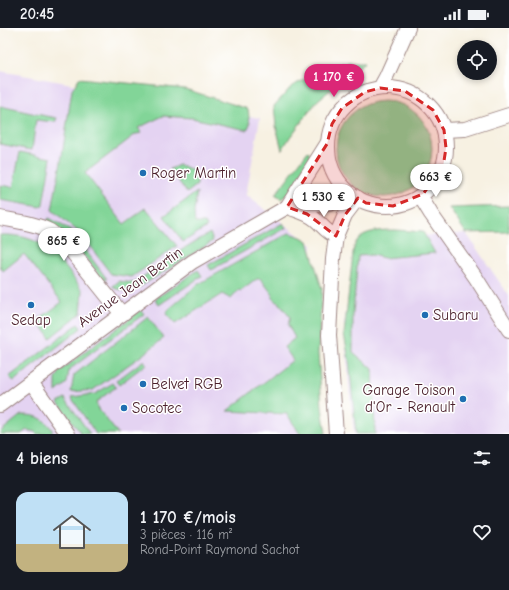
<!DOCTYPE html>
<html lang="fr">
<head>
<meta charset="utf-8">
<style>
	body { margin:0; font-family:"Comic Neue",sans-serif; background:#20242c; color:#f1f3f6; height:100vh; display:flex; flex-direction:column; font-size:15px; white-space:nowrap }
	* { box-sizing:border-box; margin:0 }
	p { font-size:13px; color:#9ea1a6 }
	.icon { flex:none; width:22px; height:22px; fill:none; stroke:currentColor; stroke-width:2; stroke-linecap:round; stroke-linejoin:round }
	.map { position:relative; height:406px; overflow:hidden }
	.drawer { display:flex; flex-direction:column; background:#171b24; flex:1 }
	.drawer>* { flex:none }
	.buttons { position:absolute; left:457px; top:12px; display:grid; gap:8px }
	.buttons a { display:grid; place-items:center; width:40px; height:40px; border-radius:50%; background:#171b24; box-shadow:0 2px 6px #0003; font-size:20px }
	.price { position:absolute; translate:-50% -34px; padding:0 9px; border-radius:14px; background:#fff; color:#222; font-size:13px; line-height:26px; filter:drop-shadow(0 1px 2px #0008) }
	.price::after { content:''; position:absolute; left:50%; top:24px; width:12px; height:9px; margin-left:-6px; background:inherit; clip-path:polygon(0 0,100% 0,50% 100%) }
	.price.selected { background:#db2777; color:#fff }
	ul { padding:0; list-style:none }
	li { display:flex; align-items:center; gap:12px; height:100px; padding:0 16px }
	li span { display:grid; place-items:center; flex:none; width:112px; height:80px; border-radius:12px; color:#555 }
	li>.icon { margin-inline-start:auto }
	span .icon { width:48px; height:48px; fill:#fffc; stroke-width:1 }
	li b { font-size:17px }
	h2 { display:flex; justify-content:space-between; align-items:center; height:48px; padding:0 16px; font-size:17px }
	.status { display:flex; justify-content:space-between; align-items:center; height:28px; padding:0 20px; background:#171b24; direction:ltr }
	.status svg { height:11px; fill:currentColor }
	.map>svg:first-child { display:block }
</style>
</head>
<body>
<div class="status"><b>20:45</b><svg viewBox="0 0 49 12"><path d="M0 12V9h3v3zM5 12V6h3v6zM10 12V3h3v9zM15 12V0h3v12zM26 1h20v11H26zM47 4h2v5h-2z"/></svg></div>
<div class="map">
<svg width="509" height="406" viewBox="0 0 509 406">
	<rect width="100%" height="100%" fill="#fff"/>
	<filter id="ink" filterUnits="userSpaceOnUse"><feTurbulence type="fractalNoise" baseFrequency=".025" numOctaves="2"/><feDisplacementMap in="SourceGraphic" scale="8" xChannelSelector="R" yChannelSelector="G"/><feConvolveMatrix kernelMatrix="1 2 1 2 8 2 1 2 1" color-interpolation-filters="sRGB"/></filter>
	<filter id="wash" filterUnits="userSpaceOnUse"><feTurbulence type="fractalNoise" baseFrequency=".012" numOctaves="4" result="noise"/><feDisplacementMap in="SourceGraphic" scale="16" xChannelSelector="R" yChannelSelector="G"/><feGaussianBlur stdDeviation="0.9" result="paint"/><feColorMatrix in="noise" values="0 0 0 0 0 0 0 0 0 0 0 0 0 0 0 0 0 1.4 0 .05"/><feComposite in="paint" operator="in"/></filter>
	<g filter="url(#wash)">
		<rect width="100%" height="100%" fill="#f7f1e2"/>
		<g fill="#e4d3f2">
			<path d="M0 43 260 90 246 167 312 217 302 309 313 406H0Z"/>
			<path d="M466 205 509 268V406H354L349 358 344 296 358 211Z"/>
		</g>
		<g fill="#82d598" stroke="#667a62">
			<path d="M348 33H366L318 72 290 109 282 122 276 98 274 78 292 58 334 37Z"/>
			<path d="M79 50 185 61 248 81 250 96 247 102 192 90 163 88 138 100 142 105 136 106 85 145 124 196 146 180 177 218 132 249 111 246 80 205 52 182 62 128 72 62Z"/>
			<circle cx="384" cy="121" r="48"/>
			<path d="M0 78 36 86 57 90 55 94 36 92 32 122 0 116Z"/>
			<path d="M308 123 309 124 310 130 291 164 281 171 275 167Z"/>
			<path d="M20 124 51 130 43 176 41 179 0 172V157L13 159Z"/>
			<path d="M179 137C191 140 198 144 197 157L187 165 170 141Z"/>
			<path d="M197 164 194 184 195 195H205L207 199 183 214 164 188Z"/>
			<path d="M509 178V204L466 205 449 180Z"/>
			<path d="M49 190 60 196 71 203 107 251 104 253 68 208 46 195Z"/>
			<path d="M283 195 286 200 211 242 208 237Z"/>
			<path d="M396 202 423 204 435 225 384 230 372 227 358 228 353 286V324L373 341 375 406H356L349 332 344 306 353 225C354 221 354 216 357 213 363 202 384 202 396 202Z"/>
			<path d="M210 205 213 213 138 260C129 263 120 263 112 259L119 253 134 255 186 219Z"/>
			<path d="M289 205 301 209 308 213 322 261 318 325 322 379 326 406H300L287 386 227 383 293 332 284 319 295 310 288 297 290 289 278 274H276L272 268 273 267 261 251H257L241 263 239 262 231 271 222 266 175 296 166 286 168 282 197 257Z"/>
			<path d="M0 207C15 206 34 210 47 220 61 231 72 248 83 262L81 285 50 310 38 292 62 274 24 226 3 243 0 238Z"/>
			<path d="M198 242 202 248 159 277 155 271Z"/>
			<path d="M141 282 144 286 69 342 67 355 56 364V351L60 343Z"/>
			<path d="M148 289 164 310 141 328 93 362 71 364 74 347Z"/>
			<path d="M78 296 81 300 14 353 9 349Z"/>
			<path d="M144 332 146 336 119 357 116 353Z"/>
			<path d="M113 355 116 359 96 374 97 379 118 406H96L73 372 72 369 95 366Z"/>
			<path d="M65 370 90 406H81L58 374Z"/>
			<path d="M21 387C37 387 42 389 52 401V405L50 406H37L35 404 27 402 21 406H0V404Z"/>
		</g>
	</g>
	<g filter="url(#ink)">
		<g fill="none" stroke-linecap="round" stroke-linejoin="round">
			<g stroke="#a08886" stroke-width="16">
				<g id="minor">
					<path d="M380 60 386 49 408 0"/>
					<circle cx="387" cy="119" r="59"/>
					<path d="M444 102 465 101 509 87"/>
					<path d="M420 168 431 186 476 250 509 302"/>
					<path d="M287 179 327 116"/>
					<path d="M293 181C302 184 309 186 316 192 324 199 326 204 336 208"/>
					<path d="M0 190C16 193 35 195 50 203 57 208 63 214 69 220L122 286"/>
					<path d="M31 354 68 406"/>
					<path d="M0 377 192 234 287 179 329 176 353 167"/>
					<path d="M336 406 329 307 333 231 336 208 345 187 358 170"/>
				</g>
			</g>
			<use href="#minor" stroke="#fff" stroke-width="14"/>
		</g>
	</g>
	<path fill="#d62828" fill-opacity="0.2" stroke="#d62828" stroke-width="3" stroke-dasharray="8 5" stroke-linejoin="round" d="M380 60 405 63 433 82 444 102 446 120 443 139 423 166 393 178 366 175 358 170 345 187 336 208 307 186 287 179 327 116 332 96 342 80 365 64Z"/>
	<g fill="#1f6fb2" stroke="#fff" stroke-width="1.5">
		<circle cx="143" cy="145" r="4"/>
		<circle cx="31" cy="277" r="4"/>
		<circle cx="425" cy="287" r="4"/>
		<circle cx="143" cy="356" r="4"/>
		<circle cx="463" cy="371" r="4"/>
		<circle cx="124" cy="380" r="4"/>
	</g>
	<g text-anchor="middle" stroke-width="3" stroke-linejoin="round" paint-order="stroke">
		<g font-size="15" fill="#4a1f2b" stroke="#fff" text-anchor="start">
			<text x="151" y="150">Roger Martin</text>
			<text x="433" y="292">Subaru</text>
			<text x="31" y="297" text-anchor="middle">Sedap</text>
			<text x="151" y="361">Belvet RGB</text>
			<text x="455" y="367" text-anchor="end">Garage Toison<tspan x="455" dy="17">d'Or - Renault</tspan></text>
			<text x="132" y="385">Socotec</text>
		</g>
		<g font-size="15" fill="#4a1f2b" stroke="#fff">
			<text transform="translate(130 259) rotate(-36)" y="5">Avenue Jean Bertin</text>
		</g>
	</g>
</svg>
<div class="buttons">
<a><svg class="icon" aria-label="locate" viewBox="0 0 24 24"><circle cx="12" cy="12" r="6"/><path d="M12 2v4M12 18v4M2 12h4M18 12h4"/></svg></a>
</div>
<b class="price selected" style="left:334px;top:70px">1 170 €</b>
<b class="price" style="left:436px;top:170px">663 €</b>
<b class="price" style="left:324px;top:190px">1 530 €</b>
<b class="price" style="left:64px;top:234px">865 €</b>
</div>
<section class="drawer">
<h2>4 biens<svg class="icon" aria-label="filters" viewBox="0 0 24 24"><path d="M4 7h16M4 17h16"/><circle cx="9" cy="7" r="2"/><circle cx="15" cy="17" r="2"/></svg></h2>
<ul>
<li><span style="background:linear-gradient(#bfe0f5 65%,#c2b280 0)"><svg class="icon" aria-label="home" viewBox="0 0 24 24"><path d="M3 11l9-7 9 7M6 9v11h12V9"/></svg></span><div><b>1 170 €/mois</b><p>3 pièces · 116 m²</p><p>Rond-Point Raymond Sachot</p></div><svg class="icon" aria-label="heart" viewBox="0 0 24 24"><path d="M12 20l-8-8c-3-5 5-10 8-4 3-6 11-1 8 4z"/></svg></li>
</ul>
</section>
</body>
</html>
